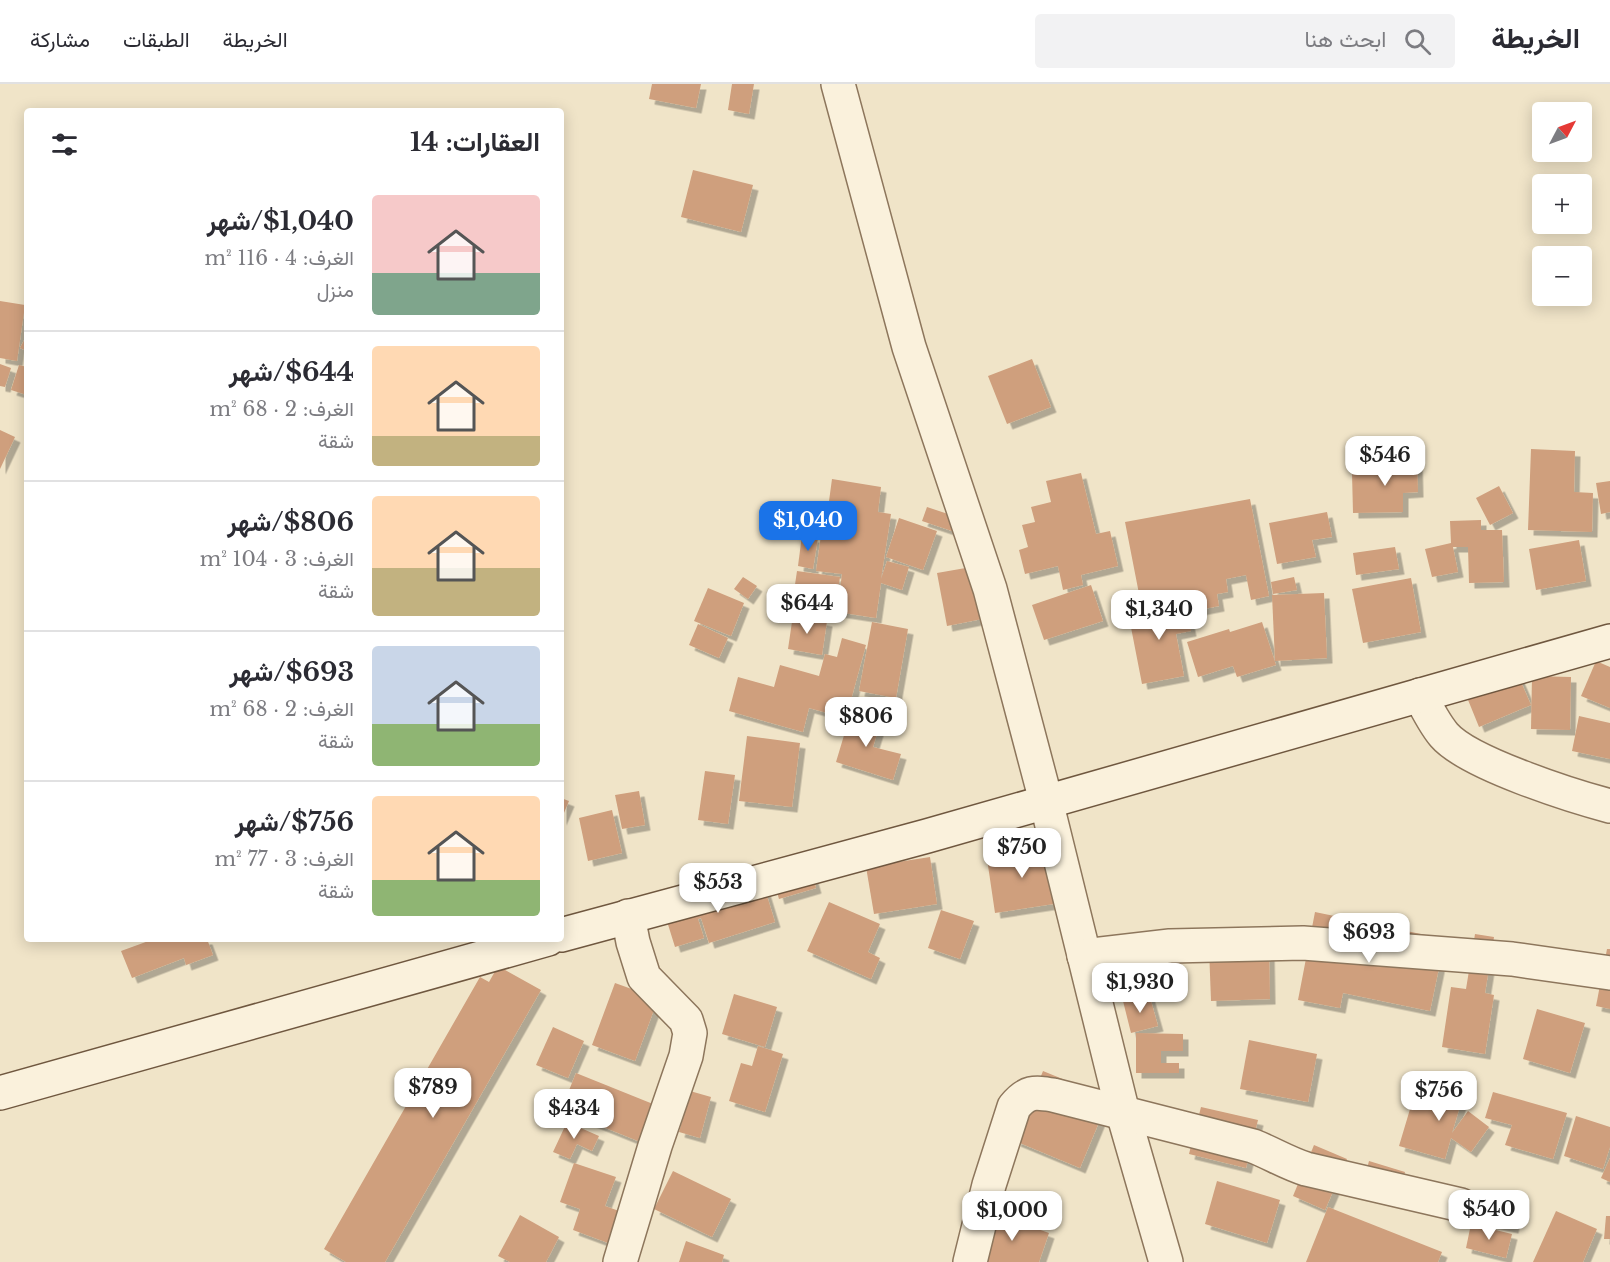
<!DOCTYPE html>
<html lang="ar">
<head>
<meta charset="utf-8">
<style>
	body { margin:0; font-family:"Libre Baskerville",Vazirmatn,serif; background:#f2f2f3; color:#2b2b33; direction:rtl; height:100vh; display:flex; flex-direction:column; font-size:22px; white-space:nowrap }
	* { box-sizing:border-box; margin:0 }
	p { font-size:20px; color:#7c7c81 }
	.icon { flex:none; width:33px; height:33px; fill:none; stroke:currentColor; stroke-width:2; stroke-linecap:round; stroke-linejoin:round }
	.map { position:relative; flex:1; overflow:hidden; direction:ltr }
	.side { position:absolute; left:24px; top:24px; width:540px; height:834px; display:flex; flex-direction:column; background:#fff; border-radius:6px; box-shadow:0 3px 15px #0003; direction:rtl }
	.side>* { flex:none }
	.needle { width:39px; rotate:49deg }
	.controls { position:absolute; left:1532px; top:18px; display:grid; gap:12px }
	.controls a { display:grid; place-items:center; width:60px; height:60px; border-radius:6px; background:#fff; box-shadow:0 3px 15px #0003; font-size:30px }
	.price { position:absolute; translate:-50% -51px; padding:0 14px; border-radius:12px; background:#fff; color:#222; font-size:20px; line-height:39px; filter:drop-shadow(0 2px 3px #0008) }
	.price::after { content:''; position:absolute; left:50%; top:36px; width:18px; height:14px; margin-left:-9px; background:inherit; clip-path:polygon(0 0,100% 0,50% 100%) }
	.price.selected { background:#1a73e8; color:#fff }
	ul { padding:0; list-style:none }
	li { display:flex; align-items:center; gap:18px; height:150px; padding:0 24px }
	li+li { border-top:2px solid #e1e1e2 }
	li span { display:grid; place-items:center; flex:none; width:168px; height:120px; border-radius:6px; color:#555 }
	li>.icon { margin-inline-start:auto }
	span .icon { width:72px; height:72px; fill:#fffc; stroke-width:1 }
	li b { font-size:26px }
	h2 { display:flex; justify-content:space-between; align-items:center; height:72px; padding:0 24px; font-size:26px }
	header { display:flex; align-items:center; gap:36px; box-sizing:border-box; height:84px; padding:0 30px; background:#fff; border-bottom:2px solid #e1e1e2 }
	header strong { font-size:28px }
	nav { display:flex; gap:33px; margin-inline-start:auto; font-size:21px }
	.search { width:420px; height:54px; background:#f2f2f3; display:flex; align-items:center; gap:15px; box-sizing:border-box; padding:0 21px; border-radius:6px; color:#7c7c81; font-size:22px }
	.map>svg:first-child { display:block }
</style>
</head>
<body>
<header>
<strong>الخريطة</strong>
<div class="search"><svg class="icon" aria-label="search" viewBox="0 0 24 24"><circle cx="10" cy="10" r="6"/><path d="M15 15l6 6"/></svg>ابحث هنا</div>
<nav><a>الخريطة</a><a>الطبقات</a><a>مشاركة</a></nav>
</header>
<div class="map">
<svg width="1610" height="1178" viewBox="0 0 1610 1178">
	<defs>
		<filter id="shadow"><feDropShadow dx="5.5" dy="5.5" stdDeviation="0" flood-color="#0004"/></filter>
	</defs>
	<rect width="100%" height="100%" fill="#f0e4c8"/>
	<g fill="#cf9f7d" filter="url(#shadow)">
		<path d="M652 0H701L696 24 649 15Z"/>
		<path d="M732 0H754L749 30 728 26Z"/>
		<path d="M693 86 753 101 741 148 681 133Z"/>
		<path d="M0 217 25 221 17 277 0 274Z"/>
		<path d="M27 251V267L20 264Z"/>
		<path d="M1032 275 1051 323 1007 340 988 292Z"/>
		<path d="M0 280 11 284 5 303 0 302Z"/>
		<path d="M19 281 27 283V311L11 306Z"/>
		<path d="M0 346 15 353 0 385Z"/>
		<path d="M1531 365 1575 367 1574 408 1593 409 1592 448 1528 446Z"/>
		<path d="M1417 372 1418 408 1403 409V428L1353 429 1352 389 1393 388V373Z"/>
		<path d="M1081 389 1096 450 1110 447 1118 482 1081 491 1083 501 1063 506 1058 482 1025 490 1019 466 1028 463 1022 441 1035 438 1031 423 1051 418 1046 397Z"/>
		<path d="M832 395 881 403 878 428 891 430 881 495 887 477 909 483 902 506 881 499 876 534 837 528 842 490 816 487 822 444 850 449 852 436 827 432Z"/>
		<path d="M1610 397V428L1601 430 1596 399Z"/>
		<path d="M1499 402 1513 429 1490 441 1476 414Z"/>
		<path d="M1250 415 1269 512 1251 516 1246 491 1226 495 1228 508 1217 510 1219 522 1194 527 1190 506 1171 509 1173 515 1141 520 1125 438Z"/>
		<path d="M927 423 957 433 952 447 922 437Z"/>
		<path d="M1327 428 1332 453 1312 456 1316 473 1277 480 1269 439Z"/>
		<path d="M899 434 937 447 923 486 886 473Z"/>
		<path d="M1481 436V446H1502L1504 498 1469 499 1468 463H1453L1458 488 1432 493 1425 465 1451 459 1450 437Z"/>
		<path d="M802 451 818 454 813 485 798 482Z"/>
		<path d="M1579 456 1586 497 1536 506 1529 465Z"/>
		<path d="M1395 463 1399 485 1356 491 1353 469Z"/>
		<path d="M977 482 987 534 947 542 937 489Z"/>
		<path d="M797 487 840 493 835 527 792 521Z"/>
		<path d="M743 493 757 502 748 515 734 505Z"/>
		<path d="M1294 493 1297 506 1273 510 1271 498Z"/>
		<path d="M1411 494 1421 548 1363 559 1352 505Z"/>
		<path d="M1091 501 1103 537 1044 556 1032 521Z"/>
		<path d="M708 504 744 519 731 552 694 537Z"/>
		<path d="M1324 509 1327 574 1275 577 1272 511Z"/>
		<path d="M1185 517 1191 547 1176 550 1184 592 1142 600 1128 528Z"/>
		<path d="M793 531 827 537 822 571 788 565Z"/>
		<path d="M872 538 908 545 896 614 859 607Z"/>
		<path d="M1262 538 1276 581 1237 593 1233 582 1198 593 1187 558 1229 545 1230 548Z"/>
		<path d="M698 540 728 554 719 574 689 561Z"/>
		<path d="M842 554 866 561 846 634 809 624 803 648 729 627 738 593 774 603 780 581 819 592 825 570 837 573Z"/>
		<path d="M1596 577 1610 583V624L1581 612Z"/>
		<path d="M1515 584 1531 621 1479 643 1464 606Z"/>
		<path d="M1532 592 1571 593 1570 646 1531 645Z"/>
		<path d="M851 628 881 637 873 663 901 670 893 696 836 678Z"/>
		<path d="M1579 632 1610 639V675L1572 667Z"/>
		<path d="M747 652 800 659 792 723 739 717Z"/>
		<path d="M705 687 735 691 728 740 698 736Z"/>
		<path d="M639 707 645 741 622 745 615 711Z"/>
		<path d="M561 714 569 717 561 736Z"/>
		<path d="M612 726 622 769 588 777 579 734Z"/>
		<path d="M1024 762 1025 771 1051 767 1060 819 995 829 986 768Z"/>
		<path d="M930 773 937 820 874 830 866 783Z"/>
		<path d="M810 783 816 804 779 815 773 794Z"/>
		<path d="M763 799 775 838 709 859 701 834 698 835 704 854 675 863 661 818Z"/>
		<path d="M829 818 880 840 868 868 880 874 871 895 807 867Z"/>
		<path d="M941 826 974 837 960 875 928 864Z"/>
		<path d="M1315 828 1445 855 1430 927 1343 909 1340 924 1298 916Z"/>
		<path d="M1475 850 1494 853 1485 909 1494 911 1485 970 1442 963 1451 903 1466 905Z"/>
		<path d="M154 855H207L213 871 186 881 184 874 132 894 121 867Z"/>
		<path d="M1269 862 1270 915 1211 917 1209 864Z"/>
		<path d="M1607 865H1610V925L1596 922Z"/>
		<path d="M498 882 541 906 385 1178H346L324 1165 480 893 489 898Z"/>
		<path d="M615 899 640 908 661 907 635 977 592 961Z"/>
		<path d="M734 910 777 923 765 963 722 950Z"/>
		<path d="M1149 910 1158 942 1131 949 1123 917Z"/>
		<path d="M1537 925 1585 939 1570 989 1523 975Z"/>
		<path d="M553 943 584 957 568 994 536 981Z"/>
		<path d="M1136 949 1183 950V967H1161V979H1179V989H1136Z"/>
		<path d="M1249 956 1317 970 1308 1018 1240 1005Z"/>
		<path d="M758 962 783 970 765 1028 729 1017 741 979 752 982Z"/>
		<path d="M1043 987 1109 1014 1080 1084 1015 1057Z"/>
		<path d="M576 989 653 1020 638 1057 561 1026Z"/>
		<path d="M1419 995 1464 1009 1452 1049 1468 1027 1489 1043 1471 1068 1451 1054 1445 1075 1399 1062Z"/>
		<path d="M683 1005 711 1013 700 1054 679 1048 685 1027 677 1025Z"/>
		<path d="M1493 1008 1567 1029 1553 1075 1505 1061 1512 1041 1485 1034Z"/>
		<path d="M1201 1023 1258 1036 1246 1084 1189 1070Z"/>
		<path d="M1576 1032 1610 1043V1063L1603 1085 1564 1072Z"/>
		<path d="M567 1038 599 1052 592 1067 577 1060 570 1075 553 1068Z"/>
		<path d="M1314 1061 1347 1075 1325 1126 1293 1112Z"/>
		<path d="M1610 1074V1098L1601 1094Z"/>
		<path d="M1369 1077 1405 1088 1398 1114 1362 1103Z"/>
		<path d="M574 1079 616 1093 605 1122 622 1128 611 1160 573 1146 580 1125 560 1118Z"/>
		<path d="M673 1087 731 1115 712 1153 654 1125Z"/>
		<path d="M1217 1097 1280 1116 1267 1159 1205 1140Z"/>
		<path d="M1476 1106 1519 1115 1513 1144 1471 1135Z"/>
		<path d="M1328 1123 1442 1168 1438 1178H1306Z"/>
		<path d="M1556 1127 1597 1145 1583 1178H1533Z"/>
		<path d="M993 1129 1049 1149 1039 1178H976Z"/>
		<path d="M520 1131 559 1153 546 1178H510L498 1172Z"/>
		<path d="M1606 1132H1610V1155H1604Z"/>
		<path d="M1471 1140 1512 1150 1506 1174 1466 1164Z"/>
		<path d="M686 1157 724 1171 722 1178H679Z"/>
	</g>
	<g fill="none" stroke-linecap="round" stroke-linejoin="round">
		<g stroke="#8d765c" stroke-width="36">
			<g id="street">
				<path d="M838 0 909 263 990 505 1046 717 1123 1029 1166 1178"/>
				<path d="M1420 611C1427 625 1434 639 1444 651 1468 679 1572 712 1610 722"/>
				<path d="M1084 872 1170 862 1303 859 1512 875 1610 889"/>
				<path d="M620 1178 655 1062 686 972 690 949 686 936 644 893 633 858 628 832"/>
				<path d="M970 1178 989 1101 1014 1023C1027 1007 1034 1008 1053 1011L1253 1062C1271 1069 1287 1079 1306 1085L1461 1121"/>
			</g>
		</g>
		<g stroke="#6f573f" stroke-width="36">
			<g id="secondary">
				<path d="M561 851 927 752 1610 557"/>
				<path d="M0 1009 548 855"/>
			</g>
		</g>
		<use href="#street" stroke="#faf1dc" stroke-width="33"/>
		<use href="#secondary" stroke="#faf1dc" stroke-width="33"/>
	</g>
</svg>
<div class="controls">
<a><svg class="needle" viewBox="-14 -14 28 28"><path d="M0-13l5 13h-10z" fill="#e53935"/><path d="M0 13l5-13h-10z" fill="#7c7c81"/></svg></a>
<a>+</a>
<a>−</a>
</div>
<b class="price" style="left:1385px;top:403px">$546</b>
<b class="price selected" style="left:808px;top:468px">$1,040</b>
<b class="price" style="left:807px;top:551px">$644</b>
<b class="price" style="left:1159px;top:557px">$1,340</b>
<b class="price" style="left:866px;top:664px">$806</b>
<b class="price" style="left:1022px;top:795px">$750</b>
<b class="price" style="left:718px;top:830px">$553</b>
<b class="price" style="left:1369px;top:880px">$693</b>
<b class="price" style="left:1140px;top:930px">$1,930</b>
<b class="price" style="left:433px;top:1035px">$789</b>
<b class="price" style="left:1439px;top:1038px">$756</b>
<b class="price" style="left:574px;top:1056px">$434</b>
<b class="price" style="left:1489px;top:1157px">$540</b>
<b class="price" style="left:1012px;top:1158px">$1,000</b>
<section class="side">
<h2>العقارات: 14<svg class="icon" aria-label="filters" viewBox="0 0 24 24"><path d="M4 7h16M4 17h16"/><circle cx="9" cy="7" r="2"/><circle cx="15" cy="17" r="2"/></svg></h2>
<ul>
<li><span style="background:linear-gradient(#f6c9c9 65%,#7fa58c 0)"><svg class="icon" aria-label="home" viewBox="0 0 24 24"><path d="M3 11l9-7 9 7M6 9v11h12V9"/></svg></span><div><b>$1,040/شهر</b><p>الغرف: 4 · 116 m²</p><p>منزل</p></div></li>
<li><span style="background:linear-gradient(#ffd9b3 75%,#c2b280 0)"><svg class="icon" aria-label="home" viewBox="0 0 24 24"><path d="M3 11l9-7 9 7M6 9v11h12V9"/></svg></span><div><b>$644/شهر</b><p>الغرف: 2 · 68 m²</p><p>شقة</p></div></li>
<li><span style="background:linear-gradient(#ffd9b3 60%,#c2b280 0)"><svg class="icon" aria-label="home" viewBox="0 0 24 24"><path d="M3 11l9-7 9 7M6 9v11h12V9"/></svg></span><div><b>$806/شهر</b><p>الغرف: 3 · 104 m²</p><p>شقة</p></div></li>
<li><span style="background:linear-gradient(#c9d6e8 65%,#8fb573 0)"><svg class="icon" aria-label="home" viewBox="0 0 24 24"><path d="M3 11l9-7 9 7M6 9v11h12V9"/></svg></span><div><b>$693/شهر</b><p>الغرف: 2 · 68 m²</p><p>شقة</p></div></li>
<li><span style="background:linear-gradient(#ffd9b3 70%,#8fb573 0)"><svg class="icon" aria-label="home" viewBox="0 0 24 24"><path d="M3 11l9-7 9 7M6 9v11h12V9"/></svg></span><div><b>$756/شهر</b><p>الغرف: 3 · 77 m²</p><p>شقة</p></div></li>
</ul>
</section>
</div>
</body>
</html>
